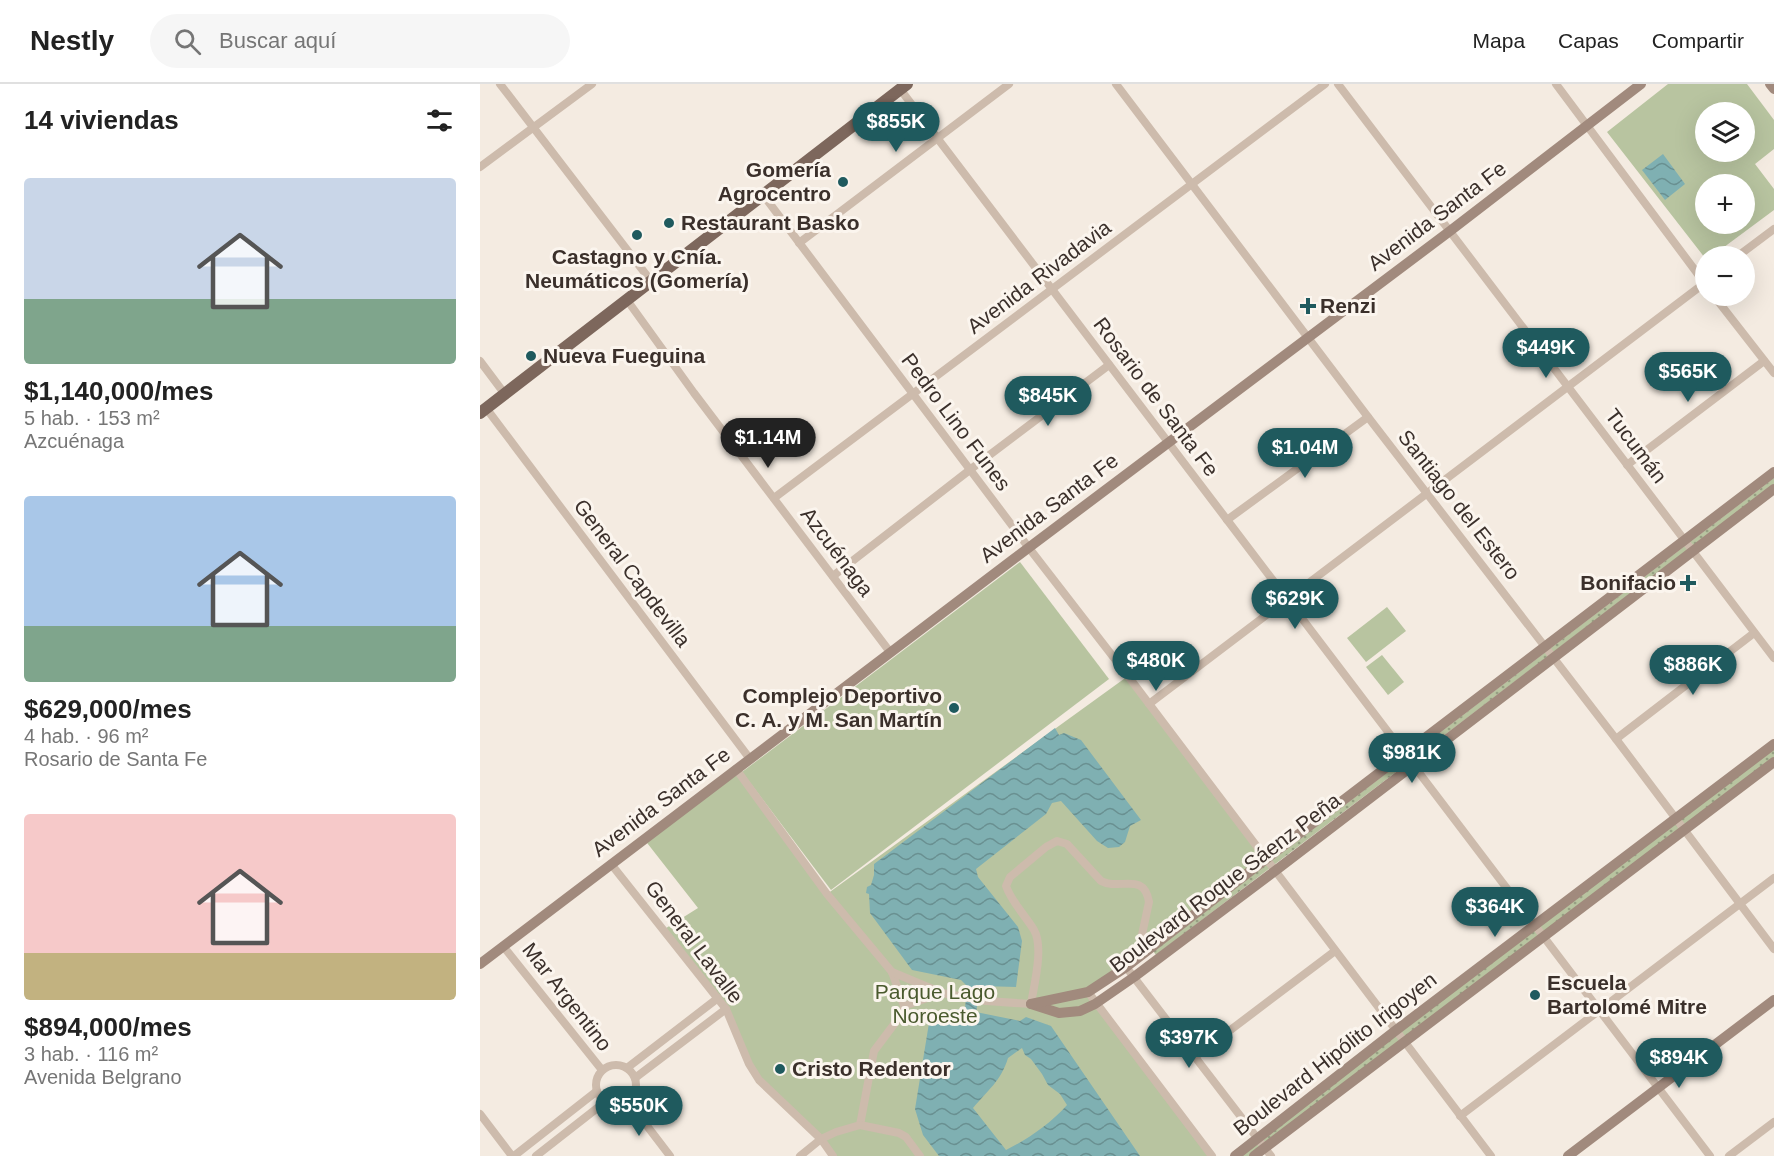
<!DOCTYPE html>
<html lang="es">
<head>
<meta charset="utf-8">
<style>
	body { margin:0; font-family:Arial,sans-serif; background:#f6f6f6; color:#222; height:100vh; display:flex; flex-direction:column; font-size:22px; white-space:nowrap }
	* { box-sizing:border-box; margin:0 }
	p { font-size:20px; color:#767676 }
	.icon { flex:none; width:33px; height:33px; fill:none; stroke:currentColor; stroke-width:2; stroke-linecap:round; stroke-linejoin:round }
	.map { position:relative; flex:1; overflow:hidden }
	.drawer { display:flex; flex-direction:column; background:#fff; width:480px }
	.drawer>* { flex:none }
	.fabs { position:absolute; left:1215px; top:18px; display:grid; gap:12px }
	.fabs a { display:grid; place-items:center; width:60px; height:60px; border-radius:50%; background:#fff; box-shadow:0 6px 24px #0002; font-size:30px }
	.price { position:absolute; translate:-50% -51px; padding:0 14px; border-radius:21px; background:#1f5a5e; color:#fff; font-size:20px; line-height:39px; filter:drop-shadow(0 2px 3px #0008) }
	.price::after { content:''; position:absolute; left:50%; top:36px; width:18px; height:14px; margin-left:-9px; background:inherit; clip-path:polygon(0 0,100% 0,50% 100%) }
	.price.selected { background:#222; color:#fff }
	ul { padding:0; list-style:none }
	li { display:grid; align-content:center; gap:12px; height:318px; padding:0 24px }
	li span { display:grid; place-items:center; height:186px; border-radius:6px; color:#555 }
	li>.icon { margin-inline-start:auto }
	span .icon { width:108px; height:108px; fill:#fffc; stroke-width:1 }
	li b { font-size:26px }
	h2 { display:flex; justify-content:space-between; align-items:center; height:72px; padding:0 24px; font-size:26px }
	header { display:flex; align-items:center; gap:36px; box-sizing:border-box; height:84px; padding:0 30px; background:#fff; border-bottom:2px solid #e0e0e0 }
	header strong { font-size:28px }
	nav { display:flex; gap:33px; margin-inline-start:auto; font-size:21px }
	.search { width:420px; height:54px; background:#f6f6f6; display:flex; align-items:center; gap:15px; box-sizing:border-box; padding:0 21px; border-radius:33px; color:#767676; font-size:22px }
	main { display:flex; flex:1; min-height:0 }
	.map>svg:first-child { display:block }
</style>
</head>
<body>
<header>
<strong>Nestly</strong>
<div class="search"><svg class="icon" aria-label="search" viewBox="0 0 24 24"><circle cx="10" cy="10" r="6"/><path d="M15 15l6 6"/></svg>Buscar aquí</div>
<nav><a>Mapa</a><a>Capas</a><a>Compartir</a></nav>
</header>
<main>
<section class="drawer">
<h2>14 viviendas<svg class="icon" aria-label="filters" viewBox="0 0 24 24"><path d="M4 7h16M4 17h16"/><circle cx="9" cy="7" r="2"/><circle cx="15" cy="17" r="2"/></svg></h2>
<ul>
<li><span style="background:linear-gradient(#c9d6e8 65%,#7fa58c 0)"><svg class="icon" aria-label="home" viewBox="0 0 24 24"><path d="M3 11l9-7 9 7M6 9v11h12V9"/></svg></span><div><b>$1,140,000/mes</b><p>5 hab. · 153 m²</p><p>Azcuénaga</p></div></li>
<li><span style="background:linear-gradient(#a9c7e8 70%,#7fa58c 0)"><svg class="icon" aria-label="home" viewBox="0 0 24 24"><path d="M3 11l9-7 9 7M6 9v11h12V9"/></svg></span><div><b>$629,000/mes</b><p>4 hab. · 96 m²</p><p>Rosario de Santa Fe</p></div></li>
<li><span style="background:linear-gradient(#f6c9c9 75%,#c2b280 0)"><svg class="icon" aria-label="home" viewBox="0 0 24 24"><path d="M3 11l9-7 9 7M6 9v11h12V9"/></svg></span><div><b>$894,000/mes</b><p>3 hab. · 116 m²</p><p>Avenida Belgrano</p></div></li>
</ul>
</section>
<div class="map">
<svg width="1294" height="1072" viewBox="0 0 1294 1072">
	<defs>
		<pattern id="grass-dots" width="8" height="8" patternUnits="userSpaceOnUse" patternTransform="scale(1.5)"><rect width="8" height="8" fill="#b8c4a0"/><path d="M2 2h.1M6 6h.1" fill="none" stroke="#97a083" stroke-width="1.8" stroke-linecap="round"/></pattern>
		<pattern id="water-waves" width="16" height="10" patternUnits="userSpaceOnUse" patternTransform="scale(1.5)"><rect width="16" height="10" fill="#7fb0b2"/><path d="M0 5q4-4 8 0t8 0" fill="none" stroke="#699091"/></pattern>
	</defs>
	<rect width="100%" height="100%" fill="#f4ebe1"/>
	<g fill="url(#grass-dots)">
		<path d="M1294 394V400L676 871 673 867Z"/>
		<path d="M1294 660V678L774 1072H753Z"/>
	</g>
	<g fill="#b8c4a0" fill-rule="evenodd">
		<path d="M1188 0H1267L1294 36V65L1275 80 1294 105V126L1232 172H1226L1225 174 1127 48ZM1226 28H1264V68H1226ZM1226 100H1264V140H1226Z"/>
		<path d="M540 478 629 595 351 806 262 688Z"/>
		<path d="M907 523 926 547 886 578 867 554Z"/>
		<path d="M902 571 924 598 908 611 886 583Z"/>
		<path d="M648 592 786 775 608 908 732 1072H353L279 996 250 936 183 846 218 824 164 755 256 685 347 810Z"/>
	</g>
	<g fill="url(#water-waves)" fill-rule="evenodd">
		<path d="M1183 70 1205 100 1185 116 1162 86Z"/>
		<path d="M575 644 579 651 584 649 601 656 661 736 650 742 645 758 639 763 628 764 617 757 581 717 572 719 566 730 496 785 498 793 538 843 542 857 536 903 501 902 496 928 540 937 546 933 571 942 660 1072H459L443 1051 435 1025 449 939C457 924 469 926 485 925L487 902 481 896 432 886 390 829 389 810 386 809 387 803 391 801 394 791V780ZM542 964 545 971 551 975 562 990 568 1001 580 1010 587 1021C570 1040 548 1055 526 1066L493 1024C508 1006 521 997 528 974Z"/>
	</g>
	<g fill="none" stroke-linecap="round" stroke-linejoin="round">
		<g stroke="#cdbbac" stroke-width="8">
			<path d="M20 0 171 197"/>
			<path d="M636 0 888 333 1136 655 1294 865"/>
			<path d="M858 0 1294 574"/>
			<path d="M1076 0 1226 201"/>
			<path d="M420 5 1230 1072"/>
			<path d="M0 83 112 0"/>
			<path d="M284 112 549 464 648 592 1011 1072"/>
			<path d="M319 159 529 0"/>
			<path d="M1258 172 1294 145"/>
			<path d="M1234 212 1294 289"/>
			<path d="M147 216 214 309 410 568"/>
			<path d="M0 277 24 309"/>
			<path d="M6 324 270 675"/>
			<path d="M1147 381 1284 277"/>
			<path d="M294 414 845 0"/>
			<path d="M747 436 888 333"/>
			<path d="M353 492 491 385 629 281"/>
			<path d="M669 620 1226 198"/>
			<path d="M1136 655 1274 549"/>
			<path d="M256 685 347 810 412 888 424 922V927L394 967 380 1041"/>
			<path d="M131 780 246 925 269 980 279 996 341 1055 353 1072"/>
			<path d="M23 862 122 986"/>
			<path d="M646 883 791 1072"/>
			<path d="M412 888 462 909 506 917 551 920C554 901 564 863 554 846 545 831 532 819 526 802L530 793 566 763 577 757 587 760 621 797C639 807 664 787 669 818L657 874"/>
			<path d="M608 908 732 1072"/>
			<path d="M424 922 462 909"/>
			<path d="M716 972 855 867"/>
			<circle cx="136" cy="1001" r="20"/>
			<path d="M147 984 238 914"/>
			<path d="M155 994 246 925"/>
			<path d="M148 1017 190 1072"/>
			<path d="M0 1030 32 1072"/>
			<path d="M980 1032 1294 794"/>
			<path d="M34 1072 117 1007"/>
			<path d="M56 1072 125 1018"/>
			<path d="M320 1072 341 1055 356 1048 380 1041 419 1049 426 1053 440 1072"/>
			<path d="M1249 1072 1294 1038"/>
		</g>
		<g stroke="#a18a7d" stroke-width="10">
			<path d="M1290 0 1294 5"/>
			<path d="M0 880 531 477 970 147 1161 0"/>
			<path d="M551 920 579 929 600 927 615 920 654 893 795 787 1294 405"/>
			<path d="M551 920 608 908 646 883 786 775 1294 388"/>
			<path d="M755 1072 915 947 1294 660"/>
			<path d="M774 1072 1294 678"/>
			<path d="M1088 1072 1294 916"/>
		</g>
		<path stroke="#7d675c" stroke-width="12" d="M0 329 427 0"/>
	</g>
	<g fill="#1f5a5e" stroke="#fbf5ee" stroke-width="2">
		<circle cx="363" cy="98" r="6"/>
		<circle cx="189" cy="139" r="6"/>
		<circle cx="157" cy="151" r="6"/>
		<path d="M825 213h6v6h6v6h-6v6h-6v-6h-6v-6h6z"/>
		<circle cx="51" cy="272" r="6"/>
		<path d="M1205 490h6v6h6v6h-6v6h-6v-6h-6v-6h6z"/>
		<circle cx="474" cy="624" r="6"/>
		<circle cx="1055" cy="911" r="6"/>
		<circle cx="300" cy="985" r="6"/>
	</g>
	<g text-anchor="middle" stroke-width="6" stroke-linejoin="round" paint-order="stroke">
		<g font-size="21" font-weight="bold" fill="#3b302b" stroke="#fbf5ee" text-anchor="start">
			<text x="351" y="93" text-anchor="end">Gomería<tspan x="351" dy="24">Agrocentro</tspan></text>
			<text x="201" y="146">Restaurant Basko</text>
			<text x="157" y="180" text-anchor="middle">Castagno y Cnía.<tspan x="157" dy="24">Neumáticos (Gomería)</tspan></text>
			<text x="840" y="229">Renzi</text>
			<text x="63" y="279">Nueva Fueguina</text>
			<text x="1196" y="506" text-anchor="end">Bonifacio</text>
			<text x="462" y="619" text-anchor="end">Complejo Deportivo<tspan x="462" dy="24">C. A. y M. San Martín</tspan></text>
			<text x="1067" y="906">Escuela<tspan x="1067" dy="24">Bartolomé Mitre</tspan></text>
			<text x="312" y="992">Cristo Redentor</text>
		</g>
		<g font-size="21" fill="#3b302b" stroke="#fbf5ee">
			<text transform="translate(957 132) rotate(-37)" y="7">Avenida Santa Fe</text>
			<text transform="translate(559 193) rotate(-37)" y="7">Avenida Rivadavia</text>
			<text transform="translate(676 313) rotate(53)" y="7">Rosario de Santa Fe</text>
			<text transform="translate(476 338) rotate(53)" y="7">Pedro Lino Funes</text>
			<text transform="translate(1156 362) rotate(53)" y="7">Tucumán</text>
			<text transform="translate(979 421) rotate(52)" y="7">Santiago del Estero</text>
			<text transform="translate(569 424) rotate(-37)" y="7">Avenida Santa Fe</text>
			<text transform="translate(357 468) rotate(53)" y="7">Azcuénaga</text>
			<text transform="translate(152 489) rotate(53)" y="7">General Capdevilla</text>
			<text transform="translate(181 718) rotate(-37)" y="7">Avenida Santa Fe</text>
			<text transform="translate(745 799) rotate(-37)" y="7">Boulevard Roque Sáenz Peña</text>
			<text transform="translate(214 858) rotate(53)" y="7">General Lavalle</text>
			<text transform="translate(87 913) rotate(52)" y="7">Mar Argentino</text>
			<text transform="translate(855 970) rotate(-38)" y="7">Boulevard Hipólito Irigoyen</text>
		</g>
		<g font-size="21" fill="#4a5a2e" stroke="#fbf5ee">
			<text x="455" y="915">Parque Lago<tspan x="455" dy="24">Noroeste</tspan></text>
		</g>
	</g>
</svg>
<div class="fabs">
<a><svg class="icon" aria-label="layers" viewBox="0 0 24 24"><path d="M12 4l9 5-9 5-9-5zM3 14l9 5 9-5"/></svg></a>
<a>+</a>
<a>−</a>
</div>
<b class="price" style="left:416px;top:69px">$855K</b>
<b class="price" style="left:1066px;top:295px">$449K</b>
<b class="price" style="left:1208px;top:319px">$565K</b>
<b class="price" style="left:568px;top:343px">$845K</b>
<b class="price selected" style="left:288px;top:385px">$1.14M</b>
<b class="price" style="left:825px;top:395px">$1.04M</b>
<b class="price" style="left:815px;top:546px">$629K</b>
<b class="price" style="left:676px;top:608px">$480K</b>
<b class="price" style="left:1213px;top:612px">$886K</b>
<b class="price" style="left:932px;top:700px">$981K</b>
<b class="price" style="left:1015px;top:854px">$364K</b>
<b class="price" style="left:709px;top:985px">$397K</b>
<b class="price" style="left:1199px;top:1005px">$894K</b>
<b class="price" style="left:159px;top:1053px">$550K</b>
</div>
</main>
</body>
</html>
